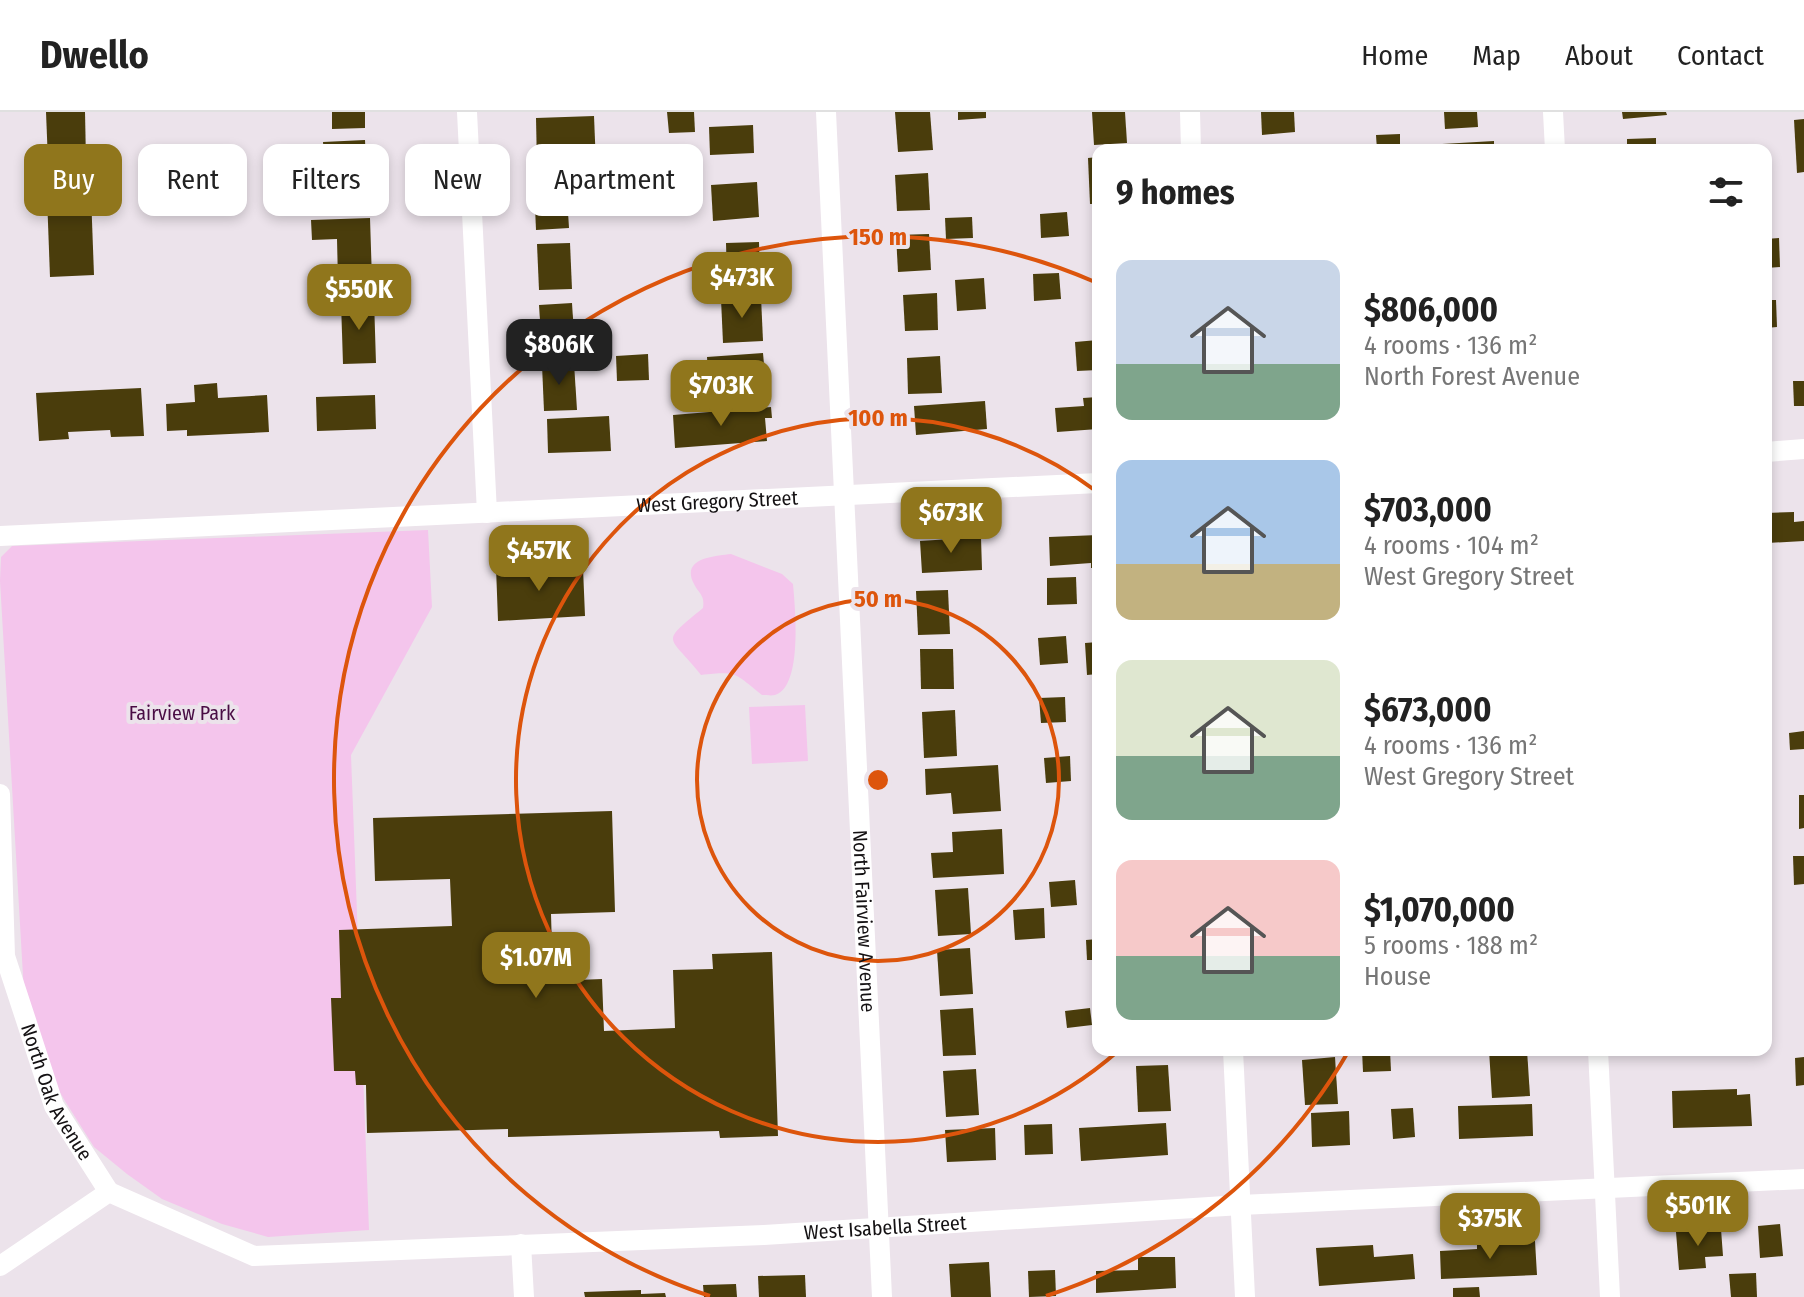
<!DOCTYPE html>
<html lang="en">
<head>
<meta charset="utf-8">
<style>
	body { margin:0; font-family:"Fira Sans Condensed",sans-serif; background:#f6f6f6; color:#222; height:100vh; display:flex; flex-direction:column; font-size:30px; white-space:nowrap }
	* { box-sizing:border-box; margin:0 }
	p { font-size:26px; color:#767676 }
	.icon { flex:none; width:44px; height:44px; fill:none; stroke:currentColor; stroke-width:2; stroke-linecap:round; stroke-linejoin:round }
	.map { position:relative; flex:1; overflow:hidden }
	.details { position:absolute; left:1092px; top:32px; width:680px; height:912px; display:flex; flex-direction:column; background:#fff; border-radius:16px; box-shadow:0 4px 12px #0003 }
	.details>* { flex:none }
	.guide { position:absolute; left:24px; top:32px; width:760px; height:72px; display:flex; gap:16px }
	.price { position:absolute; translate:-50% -68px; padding:0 18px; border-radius:16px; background:#90761c; color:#fff; font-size:26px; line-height:52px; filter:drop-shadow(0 2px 4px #0008) }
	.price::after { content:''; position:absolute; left:50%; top:48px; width:24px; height:18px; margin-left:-12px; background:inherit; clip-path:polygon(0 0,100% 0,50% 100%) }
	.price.active { background:#222; color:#fff }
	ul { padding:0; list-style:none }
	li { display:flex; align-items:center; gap:24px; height:200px; padding:0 24px }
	li span { display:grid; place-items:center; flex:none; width:224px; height:160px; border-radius:16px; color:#555 }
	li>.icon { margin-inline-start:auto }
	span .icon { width:96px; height:96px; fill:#fffc; stroke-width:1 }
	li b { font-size:34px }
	h2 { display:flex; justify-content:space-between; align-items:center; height:96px; padding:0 24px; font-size:34px }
	.pill { padding:0 28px; border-radius:16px; background:#fff; box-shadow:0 4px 12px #0003; font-size:28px; line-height:72px }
	.pill.active { background:#90761c; color:#fff }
	header { display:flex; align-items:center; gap:48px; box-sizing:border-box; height:112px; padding:0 40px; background:#fff; border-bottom:2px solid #e0e0e0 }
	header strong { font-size:38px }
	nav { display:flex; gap:44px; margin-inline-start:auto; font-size:28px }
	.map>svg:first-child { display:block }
</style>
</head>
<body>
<header>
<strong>Dwello</strong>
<nav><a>Home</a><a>Map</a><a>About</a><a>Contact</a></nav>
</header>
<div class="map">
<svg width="1804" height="1185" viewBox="0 0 1804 1185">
	<rect width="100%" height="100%" fill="#ece3eb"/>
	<g fill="#f4c5ec">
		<path d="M428 418 432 495 351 643 369 1118 268 1125 222 1112 162 1087 127 1062 94 1035 65 989 51 965 24 881 0 469 1 445 12 434Z"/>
		<path d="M731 442 782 462 793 472C795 494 803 575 775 583 771 584 767 583 762 583 734 561 738 559 701 563 669 522 658 533 703 496 705 483 699 482 694 472 680 446 715 444 731 442Z"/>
		<path d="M805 593 808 649 752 652 749 595Z"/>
	</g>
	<g fill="#4a3d0c">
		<path d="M46 0H85L86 49 48 50Z"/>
		<path d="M332 0H365V16L332 17Z"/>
		<path d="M667 0H694L695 20 669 21Z"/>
		<path d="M895 0H930L933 38 898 40Z"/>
		<path d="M958 0H986V6L958 8Z"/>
		<path d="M1092 0H1125L1127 31 1094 33Z"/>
		<path d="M1261 0H1294L1295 20 1262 23Z"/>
		<path d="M1444 0H1477L1478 15 1445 17Z"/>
		<path d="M1622 0H1666L1667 3 1623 7Z"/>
		<path d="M594 4 596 53 537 55 536 6Z"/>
		<path d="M1804 7V60L1797 61 1794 8Z"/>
		<path d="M753 13 754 41 710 43 709 15Z"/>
		<path d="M1400 22V38H1377L1376 23Z"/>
		<path d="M1656 26V38H1627V27Z"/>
		<path d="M365 28 367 71 347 72 348 94 294 96 292 44 324 43 323 30Z"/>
		<path d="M1494 29V38H1443L1442 32Z"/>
		<path d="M1098 45V92H1090L1088 46Z"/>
		<path d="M702 57 703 80 677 81 676 58Z"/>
		<path d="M928 61 930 98 897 99 895 63Z"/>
		<path d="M566 70 569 116 536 118 534 72Z"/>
		<path d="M757 70 759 105 713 109 711 73Z"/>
		<path d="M91 82 94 163 50 165 47 84Z"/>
		<path d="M1067 100 1069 124 1041 126 1040 102Z"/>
		<path d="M972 105 973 126 946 127 945 106Z"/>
		<path d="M370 106 372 168 338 169 337 127 312 128 311 108Z"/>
		<path d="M929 122 931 158 898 160 896 123Z"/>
		<path d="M1779 126 1780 155 1766 156V127Z"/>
		<path d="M759 130 760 166 727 168 726 131Z"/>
		<path d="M570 131 572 177 539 178 537 132Z"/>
		<path d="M1059 161 1061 187 1034 189 1033 162Z"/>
		<path d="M984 166 986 197 957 199 955 168Z"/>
		<path d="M937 181 938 218 905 219 903 183Z"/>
		<path d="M761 185 763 229 723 231 721 187Z"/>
		<path d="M374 188 376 251 343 252 341 190Z"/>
		<path d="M1766 188H1776L1777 215 1766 216Z"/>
		<path d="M572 191 575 237 542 239 539 193Z"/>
		<path d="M1098 228V258L1077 259 1075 230Z"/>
		<path d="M763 241 766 275 709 279 707 245Z"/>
		<path d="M648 242 649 268 617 269 616 244Z"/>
		<path d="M940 244 942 281 908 282 907 246Z"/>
		<path d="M574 251 577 298 544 299 542 253Z"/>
		<path d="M1793 269H1804V294H1794Z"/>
		<path d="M217 271 218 286 267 283 269 320 187 324V318L167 319 166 292 195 290 194 273Z"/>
		<path d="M141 276 144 324 111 325 110 318 68 320 69 327 39 329 36 281Z"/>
		<path d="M375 283 376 317 317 319 316 285Z"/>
		<path d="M1098 285V317L1057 320 1055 296 1084 294 1083 286Z"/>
		<path d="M985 289 987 317 916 323 914 294Z"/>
		<path d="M771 295 772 306H765L767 329 675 336 673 303Z"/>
		<path d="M609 304 611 339 548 341 547 307Z"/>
		<path d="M1794 400V410L1804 409V429L1767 431 1766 401Z"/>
		<path d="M1098 423V456H1091V451L1050 454 1049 425Z"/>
		<path d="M981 425 982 458 922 461 920 429Z"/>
		<path d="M542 453 543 458 583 456 585 504 498 509 496 455Z"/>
		<path d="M1076 465 1077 492 1047 493V466Z"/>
		<path d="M948 478 950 522 918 523 916 479Z"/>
		<path d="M1066 524 1068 551 1040 553 1038 526Z"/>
		<path d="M1098 530V562L1087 563 1085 531Z"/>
		<path d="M920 537H953L954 577H921Z"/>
		<path d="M1065 585 1066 610 1041 611 1039 586Z"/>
		<path d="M955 598 957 644 924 646 922 600Z"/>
		<path d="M1804 619V637L1790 638 1789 621Z"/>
		<path d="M1070 644 1071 669 1046 671 1044 646Z"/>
		<path d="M998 653 1001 699 953 702 951 681 926 683 925 657Z"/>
		<path d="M1799 683H1804V716L1799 717Z"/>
		<path d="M612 699 615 800 551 802 553 869 602 867 604 919 675 916 673 858 713 857 712 842 772 840 778 1024 720 1026 719 1019 508 1025V1017L367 1021 366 973H356L355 959H334L331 886H341L339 818 452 814 450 767 375 769 373 706Z"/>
		<path d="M1002 717 1004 762 933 766 931 741 953 740 952 720Z"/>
		<path d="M1793 744H1804V772L1794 773Z"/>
		<path d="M1075 768 1077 793 1051 795 1049 770Z"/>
		<path d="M968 776 971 822 938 824 935 778Z"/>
		<path d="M1044 796 1045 826 1015 828 1013 798Z"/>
		<path d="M1098 827V848H1087L1086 828Z"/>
		<path d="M970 836 973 882 940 884 937 838Z"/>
		<path d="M973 896 976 943 943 944 940 898Z"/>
		<path d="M1090 896 1092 913 1067 916 1065 899Z"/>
		<path d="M1362 938H1390L1391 959 1363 960Z"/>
		<path d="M1489 938H1527L1530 984 1492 986Z"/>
		<path d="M1667 938H1710V941L1667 944Z"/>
		<path d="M1335 945 1338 992 1305 993 1302 948Z"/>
		<path d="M1804 945V973L1796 974 1795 946Z"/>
		<path d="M1168 953 1171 999 1138 1000 1136 954Z"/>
		<path d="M976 957 979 1003 946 1005 943 959Z"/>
		<path d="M1737 977V983L1750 982 1752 1014 1673 1016 1672 979Z"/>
		<path d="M1532 992 1533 1024 1459 1027 1458 994Z"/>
		<path d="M1413 996 1415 1025 1393 1027 1391 997Z"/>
		<path d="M1349 999 1350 1033 1312 1035 1311 1001Z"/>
		<path d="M1166 1011 1168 1043 1081 1049 1079 1016Z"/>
		<path d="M1052 1012 1053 1042 1025 1043 1024 1013Z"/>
		<path d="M995 1016 996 1048 947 1050 945 1018Z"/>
		<path d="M1780 1112 1783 1144 1760 1146 1758 1114Z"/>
		<path d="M1721 1117 1723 1144 1705 1145 1706 1156 1679 1158 1676 1120Z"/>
		<path d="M1535 1129 1537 1163 1441 1167 1440 1139 1477 1137V1132Z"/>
		<path d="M1373 1133 1374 1145 1413 1142 1415 1167 1319 1174 1316 1136Z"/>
		<path d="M1138 1145H1175L1176 1176 1096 1181V1159L1138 1158Z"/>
		<path d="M989 1150 991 1185H951L949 1152Z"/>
		<path d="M1055 1158 1056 1184 1029 1185 1028 1159Z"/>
		<path d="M1756 1161 1757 1185H1731L1729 1162Z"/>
		<path d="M805 1163 806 1185H759L758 1164Z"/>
		<path d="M736 1172 737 1185H704L703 1173Z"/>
		<path d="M1479 1175 1480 1185H1453V1176Z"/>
		<path d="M641 1178V1182L665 1181 666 1185H585L584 1180Z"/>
	</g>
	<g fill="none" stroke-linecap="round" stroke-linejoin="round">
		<g stroke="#fff" stroke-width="20">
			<path d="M467 0 487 401"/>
			<path id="s1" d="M826 0 882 1185"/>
			<path d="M1190 0 1191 38"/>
			<path d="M1553 0 1555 38"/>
			<path d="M1766 340 1804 337"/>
			<path id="s2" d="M0 424 1098 371"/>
			<path id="s3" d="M0 682 5 844 54 994 109 1080"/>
			<path d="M1233 938 1245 1185"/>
			<path d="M1598 938 1610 1185"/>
			<path d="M521 1132 524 1185"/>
			<path id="s4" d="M0 1154 109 1080 254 1144 764 1123 1241 1093 1804 1067"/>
		</g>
	</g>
	<g fill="none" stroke="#dd550c" stroke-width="4">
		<circle cx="878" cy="668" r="181"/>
		<path d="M1118 939A362 362 0 1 1 1096 379"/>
		<path d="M1348 940A543 543 0 0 1 1046 1184M710 1184A543 543 0 1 1 1095 170"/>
	</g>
	<g text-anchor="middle" stroke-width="8" stroke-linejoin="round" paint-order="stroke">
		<g font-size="20" fill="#141113" stroke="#ece3eb">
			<text dy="7" stroke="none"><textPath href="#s2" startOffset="718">West Gregory Street</textPath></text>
			<text dy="7" stroke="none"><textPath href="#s1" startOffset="810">North Fairview Avenue</textPath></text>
			<text dy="7" stroke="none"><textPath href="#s3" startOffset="308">North Oak Avenue</textPath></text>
			<text dy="7" stroke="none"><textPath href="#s4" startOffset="922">West Isabella Street</textPath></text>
		</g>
		<g font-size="20" fill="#490d44" stroke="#ece3eb">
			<text x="182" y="608">Fairview Park</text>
		</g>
	</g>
	<circle cx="878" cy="668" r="12" fill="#dd550c" stroke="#ece3eb" stroke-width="4"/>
	<g font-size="24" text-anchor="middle" font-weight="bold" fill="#dd550c" stroke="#ece3eb" stroke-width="8" stroke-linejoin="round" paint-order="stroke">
		<text x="878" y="133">150 m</text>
		<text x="878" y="314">100 m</text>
		<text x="878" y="495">50 m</text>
	</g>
</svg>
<b class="price" style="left:742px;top:208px">$473K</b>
<b class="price" style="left:359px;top:220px">$550K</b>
<b class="price active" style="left:559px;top:275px">$806K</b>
<b class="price" style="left:721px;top:316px">$703K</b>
<b class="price" style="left:951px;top:443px">$673K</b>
<b class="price" style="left:539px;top:481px">$457K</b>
<b class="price" style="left:536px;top:888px">$1.07M</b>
<b class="price" style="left:1698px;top:1136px">$501K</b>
<b class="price" style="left:1490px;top:1149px">$375K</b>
<div class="guide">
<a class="pill active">Buy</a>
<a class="pill">Rent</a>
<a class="pill">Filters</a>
<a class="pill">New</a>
<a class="pill">Apartment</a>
</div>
<section class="details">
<h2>9 homes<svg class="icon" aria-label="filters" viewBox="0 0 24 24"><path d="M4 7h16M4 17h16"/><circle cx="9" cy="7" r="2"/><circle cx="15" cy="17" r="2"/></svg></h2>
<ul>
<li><span style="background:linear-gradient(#c9d6e8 65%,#7fa58c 0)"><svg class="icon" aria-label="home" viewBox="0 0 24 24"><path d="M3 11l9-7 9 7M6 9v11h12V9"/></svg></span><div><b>$806,000</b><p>4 rooms · 136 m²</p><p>North Forest Avenue</p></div></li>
<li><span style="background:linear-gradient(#a9c7e8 65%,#c2b280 0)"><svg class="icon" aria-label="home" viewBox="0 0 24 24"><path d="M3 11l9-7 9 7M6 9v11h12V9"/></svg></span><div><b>$703,000</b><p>4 rooms · 104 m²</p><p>West Gregory Street</p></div></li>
<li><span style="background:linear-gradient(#dfe7d0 60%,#7fa58c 0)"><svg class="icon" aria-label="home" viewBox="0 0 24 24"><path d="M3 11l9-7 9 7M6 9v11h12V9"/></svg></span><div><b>$673,000</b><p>4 rooms · 136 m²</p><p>West Gregory Street</p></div></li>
<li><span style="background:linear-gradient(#f6c9c9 60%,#7fa58c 0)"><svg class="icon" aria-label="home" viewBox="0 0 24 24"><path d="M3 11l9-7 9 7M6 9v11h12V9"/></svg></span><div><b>$1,070,000</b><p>5 rooms · 188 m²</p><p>House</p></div></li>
</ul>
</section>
</div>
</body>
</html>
